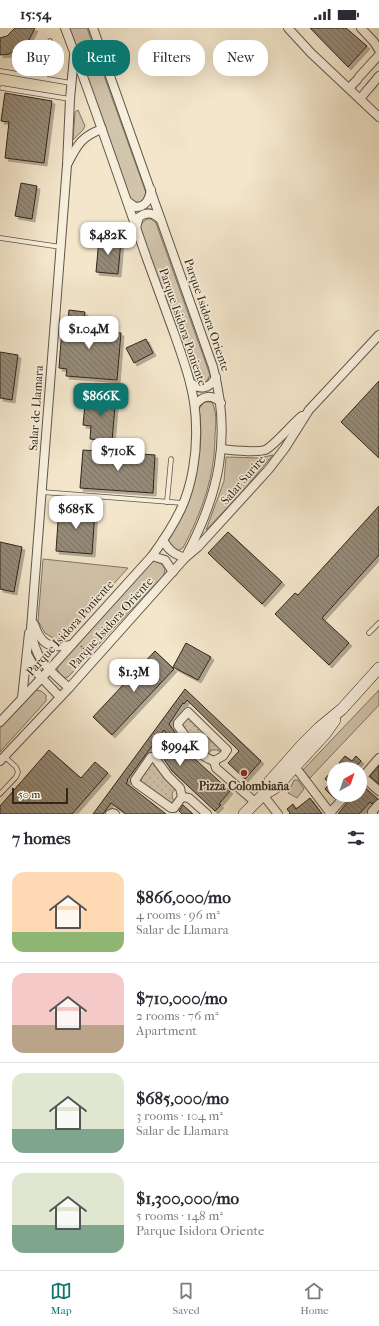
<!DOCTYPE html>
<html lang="en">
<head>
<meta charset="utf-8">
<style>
	body { margin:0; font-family:"IM FELL French Canon",serif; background:#f7f7f7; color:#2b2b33; height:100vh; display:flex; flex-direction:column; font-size:15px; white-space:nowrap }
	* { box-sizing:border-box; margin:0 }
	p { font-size:13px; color:#7c7c81 }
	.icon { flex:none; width:22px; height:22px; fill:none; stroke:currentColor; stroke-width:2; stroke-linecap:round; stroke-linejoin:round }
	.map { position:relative; height:786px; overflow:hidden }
	.side { display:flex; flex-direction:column; background:#fff; flex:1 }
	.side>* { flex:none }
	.guide { position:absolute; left:12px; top:12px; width:355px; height:36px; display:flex; gap:8px }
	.needle { width:26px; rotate:40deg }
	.fabs { position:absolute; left:327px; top:734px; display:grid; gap:8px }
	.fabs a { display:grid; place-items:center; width:40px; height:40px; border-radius:50%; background:#fff; box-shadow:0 4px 16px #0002; font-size:20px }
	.scale { position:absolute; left:12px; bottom:10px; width:56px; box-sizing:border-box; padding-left:4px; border:2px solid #2f261c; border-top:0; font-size:11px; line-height:14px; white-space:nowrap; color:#2f261c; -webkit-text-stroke:3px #f7efdd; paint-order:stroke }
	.price { position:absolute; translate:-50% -34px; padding:0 9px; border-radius:8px; background:#fff; color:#222; font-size:13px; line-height:26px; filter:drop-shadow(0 1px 2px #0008) }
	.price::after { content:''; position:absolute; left:50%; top:24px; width:12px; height:9px; margin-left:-6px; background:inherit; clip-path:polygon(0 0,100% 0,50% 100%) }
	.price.on { background:#0f766e; color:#fff }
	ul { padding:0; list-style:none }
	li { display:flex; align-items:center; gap:12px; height:100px; padding:0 12px }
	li+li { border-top:1px solid #e1e1e2 }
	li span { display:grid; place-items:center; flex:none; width:112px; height:80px; border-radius:12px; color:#555 }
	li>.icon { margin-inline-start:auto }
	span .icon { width:48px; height:48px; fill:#fffc; stroke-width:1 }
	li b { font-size:17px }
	h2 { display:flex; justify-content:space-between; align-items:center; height:48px; padding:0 12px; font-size:17px }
	.pill { padding:0 14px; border-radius:16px; background:#fff; box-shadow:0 4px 16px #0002; font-size:14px; line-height:36px }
	.pill.on { background:#0f766e; color:#fff }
	.status { display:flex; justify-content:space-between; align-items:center; height:28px; padding:0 20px; background:#fff; direction:ltr }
	.status svg { height:11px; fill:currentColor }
	.dock { display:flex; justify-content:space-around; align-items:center; height:56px; border-top:1px solid #e1e1e2; background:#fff; font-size:11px; color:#7c7c81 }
	.dock a { display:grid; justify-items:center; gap:2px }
	.dock .on { color:#0f766e }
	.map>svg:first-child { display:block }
</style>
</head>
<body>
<div class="status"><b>15:54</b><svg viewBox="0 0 49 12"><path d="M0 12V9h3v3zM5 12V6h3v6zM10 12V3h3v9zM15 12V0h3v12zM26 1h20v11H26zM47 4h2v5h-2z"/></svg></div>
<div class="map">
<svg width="379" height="786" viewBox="0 0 379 786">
	<defs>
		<pattern id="park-dots" width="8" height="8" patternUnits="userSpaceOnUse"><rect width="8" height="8" fill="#d2c5ad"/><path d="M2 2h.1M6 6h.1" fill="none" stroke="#b5a994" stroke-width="1.8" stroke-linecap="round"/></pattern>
		<pattern id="building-back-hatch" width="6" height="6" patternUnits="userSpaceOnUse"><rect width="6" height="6" fill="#958a77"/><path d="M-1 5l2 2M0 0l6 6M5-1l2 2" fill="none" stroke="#7a7161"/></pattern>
		<filter id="shadow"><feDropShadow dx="3" dy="3" stdDeviation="0" flood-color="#0004"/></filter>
	</defs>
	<rect width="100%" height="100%" fill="#f3e6cb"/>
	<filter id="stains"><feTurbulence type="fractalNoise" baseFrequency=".005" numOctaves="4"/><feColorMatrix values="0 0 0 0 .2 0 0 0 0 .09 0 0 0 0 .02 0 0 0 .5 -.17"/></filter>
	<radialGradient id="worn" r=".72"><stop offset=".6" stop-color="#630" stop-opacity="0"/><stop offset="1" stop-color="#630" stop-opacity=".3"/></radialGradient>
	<g fill="#d2c5ad" stroke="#807664">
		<path d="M68 0H87L146 165 144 170 140 174H135L129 172Z"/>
		<path d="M78 82 85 98 83 102 73 112 75 84Z"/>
		<path d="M147 191H151L156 195 210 347 207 353 202 356 197 355 192 350 139 202 142 195Z"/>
		<path d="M204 374H212C217 385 216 394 215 407 215 449 202 483 183 520L177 523 170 518 168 513C174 501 182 488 187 475 198 446 204 412 199 381Z"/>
		<path d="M273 427 241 465 206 502 224 453 226 429 259 430Z"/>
		<path d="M43 531 128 540 65 610 56 612 45 605 38 593Z"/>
		<path d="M154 533C161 535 163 536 165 543L163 548 68 649 65 650 60 646 57 641 58 637 150 535Z"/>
		<path d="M35 662 41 663 46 667V673L0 724V700Z"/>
		<path d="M379 662V677L310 750 302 743Z"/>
		<path d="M294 752H298L304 761 297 770 288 765Z"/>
	</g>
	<g fill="url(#park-dots)" stroke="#807664">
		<path d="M187 689 190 690 223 722 221 724 217 722H212L206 727 199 720 182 698 183 695Z"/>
		<path d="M152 734 155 736 164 749 176 760C171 765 171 769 175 775L173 778 141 755V748Z"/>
	</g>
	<g fill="url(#building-back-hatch)" stroke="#2f261c" filter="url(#shadow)">
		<path d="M15 0H35L29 12 20 20 9 26 0 27V10L7 8Z"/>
		<path d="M310 0H346L367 18 348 39Z"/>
		<path d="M5 65 52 73 44 135 5 130 9 94 1 93Z"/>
		<path d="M21 155 37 158 32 191 15 188Z"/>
		<path d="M99 211 121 213 118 246 96 244Z"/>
		<path d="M69 282 85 284 83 302 121 305 117 352 66 348 67 341 59 340 62 300 67 301Z"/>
		<path d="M146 311 153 325 134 335 126 320Z"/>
		<path d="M0 324 18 327 12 372 0 370Z"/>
		<path d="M379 353V430L341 394Z"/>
		<path d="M94 365 116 367 112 413 90 411 91 398 83 397 85 376 93 377Z"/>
		<path d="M83 422 155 427 153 465 80 460Z"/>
		<path d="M379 478V527L322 590 349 615 329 637 275 586 295 565 298 567Z"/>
		<path d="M59 479 95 482 92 526 56 523Z"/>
		<path d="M228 504 282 554 262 576 208 525Z"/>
		<path d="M0 514 22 519 14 564 0 561Z"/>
		<path d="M186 615 211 629 198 652 173 639Z"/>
		<path d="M155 623 174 641 112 707 93 689Z"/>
		<path d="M185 661 261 733 245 751 228 735 239 723 187 672 184 676 183 675 169 696 187 722 186 723 230 763 219 776 221 777 215 783 172 743 159 724 173 715 164 702 127 752 128 753 126 755 166 786H126L111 775 103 786H93Z"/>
		<path d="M49 722 81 750 95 734 108 745 72 786H0V778Z"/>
		<path d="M345 728 352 733 356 728 361 733 354 741H346L339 735Z"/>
		<path d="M379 738V756L370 748Z"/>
		<path d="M334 740V770L325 761 330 755 325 751Z"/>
		<path d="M360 757H362L378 771 372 776 370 774 359 786H338L350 771 351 767H360Z"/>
		<path d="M310 770 322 786H289L290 785 287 781 293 776 296 781Z"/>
		<path d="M183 777 193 786H182L179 783Z"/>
	</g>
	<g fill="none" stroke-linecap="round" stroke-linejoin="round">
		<g stroke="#605648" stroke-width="5.5">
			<g id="lane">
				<path d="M0 43 71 55"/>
				<path d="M45 50 50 13"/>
				<path d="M2 60 70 71"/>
				<path d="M0 210 61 219"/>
				<path d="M42 464 183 475"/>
				<path d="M167 474 171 431"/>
				<path d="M369 605 379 595"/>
				<path d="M0 766 16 749 18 744 16 739 5 729"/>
			</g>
		</g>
		<g stroke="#605648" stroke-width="10">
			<g id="street">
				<path d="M288 0 311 25 379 89"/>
				<path d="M361 0 374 14 379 22"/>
				<path d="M359 49 379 27"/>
				<path d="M370 59 379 48"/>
				<path d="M349 60 357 52"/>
				<path d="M360 71 368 61"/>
				<path d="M68 135C77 117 82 108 102 101"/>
				<path d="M127 173 135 179C146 179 149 172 151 162"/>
				<path d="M136 200 139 189C147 183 154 185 161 192"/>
				<path d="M190 354C199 363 210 361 216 349"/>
				<path d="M195 377C203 367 212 366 221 375"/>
				<path d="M221 421C233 422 254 425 265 422 273 419 293 395 302 388"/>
				<path d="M163 512C169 523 174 526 185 530L198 519 269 441 285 420 309 382 379 307"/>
				<path d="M152 528 165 532 173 544"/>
				<path d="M34 596C41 617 50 621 71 617"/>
				<path d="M27 626 38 646 60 669"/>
				<path d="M69 660C47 640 35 632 31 601L67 137 70 71 74 28"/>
				<path d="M22 670 29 605"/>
				<path d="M188 684 227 722 223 728 214 733C196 727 189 713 178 698V695Z"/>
				<path d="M0 694 49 642 152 528C163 513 173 498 181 481 192 457 197 426 196 399 196 366 185 336 174 305 165 280 156 256 147 231 120 154 94 76 65 0"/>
				<path d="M151 729H154L168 748 180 760 182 769 174 780H171L136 755 135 752Z"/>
				<path d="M0 733 69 660 185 530C219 467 232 410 213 339L93 0"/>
				<path d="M214 733 216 740 255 774"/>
				<path d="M293 736 331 786"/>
				<path d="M363 749 379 763"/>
				<path d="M360 752 379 730"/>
				<path d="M263 767 278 786"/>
				<path d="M182 769 189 770 207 786"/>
				<path d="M330 785 346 767"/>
				<path d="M110 786 113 785 115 786"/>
				<path d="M373 786 372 784 379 776"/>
			</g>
		</g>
		<g stroke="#2f261c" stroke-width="12">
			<g id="secondary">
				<path d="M263 767 270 753 302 717 319 700 342 681 379 640"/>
				<path d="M244 786 263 767 275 760 282 753 325 706 335 692"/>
			</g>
		</g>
		<path stroke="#2f261c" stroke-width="1.5" stroke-dasharray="1 2" stroke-linecap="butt" d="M81 618 90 627"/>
		<use href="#lane" stroke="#f7efdd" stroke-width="4"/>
		<use href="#street" stroke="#f7efdd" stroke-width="8"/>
		<use href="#secondary" stroke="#f7efdd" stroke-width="11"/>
	</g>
	<circle fill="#8f2418" stroke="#f7efdd" stroke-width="1.5" cx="244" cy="745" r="4"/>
	<g text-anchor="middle" stroke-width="3" stroke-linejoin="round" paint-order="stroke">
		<g font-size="12" fill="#2f261c" stroke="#f7efdd">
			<text transform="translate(207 287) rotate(71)" y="4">Parque Isidora Oriente</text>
			<text transform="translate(183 299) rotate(71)" y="4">Parque Isidora Poniente</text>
			<text transform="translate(36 380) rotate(-86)" y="4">Salar de Llamara</text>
			<text transform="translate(243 452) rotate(-49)" y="4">Salar Surire</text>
			<text transform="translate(111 595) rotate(-48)" y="4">Parque Isidora Oriente</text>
			<text transform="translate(70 600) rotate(-48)" y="4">Parque Isidora Poniente</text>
		</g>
		<g font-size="12" font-weight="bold" fill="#2f261c" stroke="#f7efdd">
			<text x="244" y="762">Pizza Colombiaña</text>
		</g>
	</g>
	<rect width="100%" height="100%" filter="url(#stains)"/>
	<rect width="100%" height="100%" fill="url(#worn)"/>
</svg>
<div class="fabs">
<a><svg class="needle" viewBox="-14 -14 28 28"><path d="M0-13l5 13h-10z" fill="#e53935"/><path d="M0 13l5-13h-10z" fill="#7c7c81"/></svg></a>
</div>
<div class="scale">50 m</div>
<b class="price" style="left:108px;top:228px">$482K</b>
<b class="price" style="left:89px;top:322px">$1.04M</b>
<b class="price on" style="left:101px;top:389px">$866K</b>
<b class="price" style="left:118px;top:444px">$710K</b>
<b class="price" style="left:76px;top:502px">$685K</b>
<b class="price" style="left:134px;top:665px">$1.3M</b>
<b class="price" style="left:180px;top:739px">$994K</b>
<div class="guide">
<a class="pill">Buy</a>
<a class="pill on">Rent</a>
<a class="pill">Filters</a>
<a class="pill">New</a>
</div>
</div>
<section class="side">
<h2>7 homes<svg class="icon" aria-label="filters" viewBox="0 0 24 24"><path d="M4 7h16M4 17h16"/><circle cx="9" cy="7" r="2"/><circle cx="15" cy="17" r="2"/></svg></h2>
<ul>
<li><span style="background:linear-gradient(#ffd9b3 75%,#8fb573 0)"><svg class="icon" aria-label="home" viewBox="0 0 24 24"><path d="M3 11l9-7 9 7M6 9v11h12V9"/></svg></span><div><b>$866,000/mo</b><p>4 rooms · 96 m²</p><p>Salar de Llamara</p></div></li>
<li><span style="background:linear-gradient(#f6c9c9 65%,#b9a48a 0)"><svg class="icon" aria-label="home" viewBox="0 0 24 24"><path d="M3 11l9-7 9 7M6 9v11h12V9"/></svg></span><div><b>$710,000/mo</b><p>2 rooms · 76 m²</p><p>Apartment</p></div></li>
<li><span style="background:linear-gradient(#dfe7d0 70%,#7fa58c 0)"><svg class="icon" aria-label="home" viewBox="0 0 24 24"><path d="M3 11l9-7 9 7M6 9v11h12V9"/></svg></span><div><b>$685,000/mo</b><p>3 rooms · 104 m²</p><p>Salar de Llamara</p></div></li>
<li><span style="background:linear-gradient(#dfe7d0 65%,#7fa58c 0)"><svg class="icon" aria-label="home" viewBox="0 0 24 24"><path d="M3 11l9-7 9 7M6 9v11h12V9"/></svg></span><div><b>$1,300,000/mo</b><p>5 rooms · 148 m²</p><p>Parque Isidora Oriente</p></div></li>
</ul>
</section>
<nav class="dock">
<a class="on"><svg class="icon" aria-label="map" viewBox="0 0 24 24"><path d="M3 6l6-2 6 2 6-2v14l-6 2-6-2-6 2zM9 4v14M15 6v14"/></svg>Map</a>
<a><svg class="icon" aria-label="saved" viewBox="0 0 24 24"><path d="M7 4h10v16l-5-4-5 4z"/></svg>Saved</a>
<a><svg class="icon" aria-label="home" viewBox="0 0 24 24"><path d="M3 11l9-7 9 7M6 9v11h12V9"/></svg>Home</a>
</nav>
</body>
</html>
